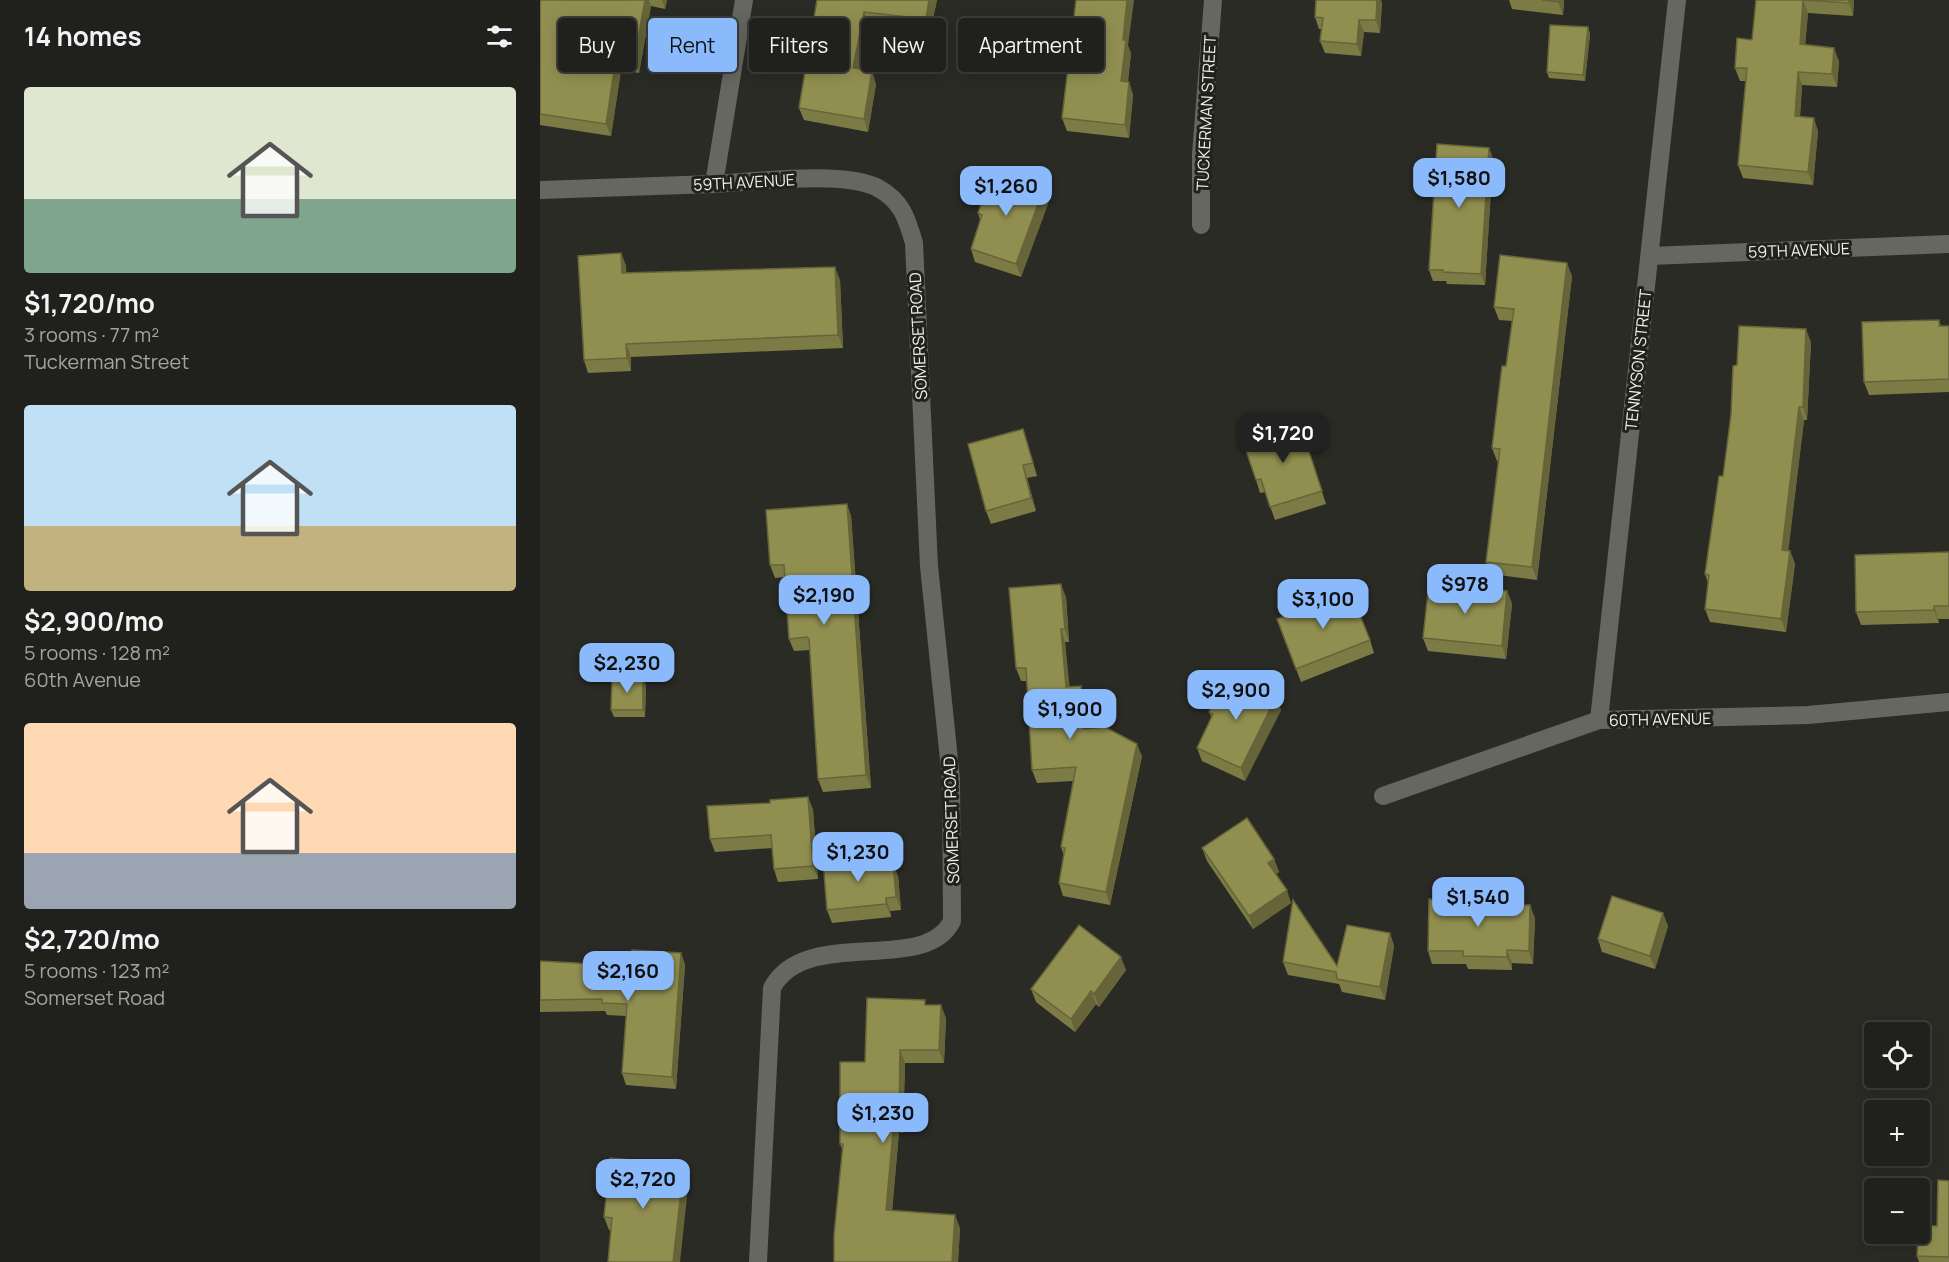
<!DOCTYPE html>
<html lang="en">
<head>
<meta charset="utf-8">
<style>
	body { margin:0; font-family:Manrope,sans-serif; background:#2d2d29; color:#f1f3f6; height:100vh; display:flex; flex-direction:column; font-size:22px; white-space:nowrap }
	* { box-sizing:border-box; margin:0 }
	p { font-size:20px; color:#a2a3a3 }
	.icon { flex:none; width:33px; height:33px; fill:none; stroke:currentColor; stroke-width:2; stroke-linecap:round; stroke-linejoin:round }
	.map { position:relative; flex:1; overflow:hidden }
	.side { display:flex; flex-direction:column; background:#20201c; width:540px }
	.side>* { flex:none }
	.banner { position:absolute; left:18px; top:18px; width:570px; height:54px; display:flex; gap:12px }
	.fabs { position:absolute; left:1324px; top:1022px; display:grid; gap:12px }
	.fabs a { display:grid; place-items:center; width:66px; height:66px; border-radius:6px; background:#20201c; box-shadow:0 3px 15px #0003,0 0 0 2px #3d3e3b; font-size:30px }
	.price { position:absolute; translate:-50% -51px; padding:0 14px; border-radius:12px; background:#8bbafc; color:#111; font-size:20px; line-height:39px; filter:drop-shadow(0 2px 3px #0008) }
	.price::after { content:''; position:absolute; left:50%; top:36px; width:18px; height:14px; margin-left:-9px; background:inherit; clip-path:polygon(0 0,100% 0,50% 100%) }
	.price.active { background:#222; color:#fff }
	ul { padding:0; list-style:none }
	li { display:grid; align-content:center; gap:12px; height:318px; padding:0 24px }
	li span { display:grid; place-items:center; height:186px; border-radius:6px; color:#555 }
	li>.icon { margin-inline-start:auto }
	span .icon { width:108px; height:108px; fill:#fffc; stroke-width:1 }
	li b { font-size:26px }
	h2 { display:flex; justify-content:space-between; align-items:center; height:72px; padding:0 24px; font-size:26px }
	.pill { padding:0 21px; border-radius:6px; background:#20201c; box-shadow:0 3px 15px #0003,0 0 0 2px #3d3e3b; font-size:21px; line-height:54px }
	.pill.active { background:#8bbafc; color:#111 }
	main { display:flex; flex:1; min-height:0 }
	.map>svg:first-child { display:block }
</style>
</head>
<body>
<main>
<section class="side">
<h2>14 homes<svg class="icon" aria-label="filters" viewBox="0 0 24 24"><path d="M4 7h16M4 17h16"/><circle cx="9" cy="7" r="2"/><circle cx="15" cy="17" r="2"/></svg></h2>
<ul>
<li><span style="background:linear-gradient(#dfe7d0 60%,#7fa58c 0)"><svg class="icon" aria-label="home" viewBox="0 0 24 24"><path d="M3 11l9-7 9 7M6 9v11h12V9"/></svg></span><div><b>$1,720/mo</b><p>3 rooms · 77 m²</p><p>Tuckerman Street</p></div></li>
<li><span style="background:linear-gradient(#bfe0f5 65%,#c2b280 0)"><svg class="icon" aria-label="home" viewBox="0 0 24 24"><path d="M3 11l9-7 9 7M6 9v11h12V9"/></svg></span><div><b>$2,900/mo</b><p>5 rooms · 128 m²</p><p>60th Avenue</p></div></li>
<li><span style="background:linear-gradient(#ffd9b3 70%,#9aa5b1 0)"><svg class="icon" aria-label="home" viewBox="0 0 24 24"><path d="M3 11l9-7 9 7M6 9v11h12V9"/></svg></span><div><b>$2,720/mo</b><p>5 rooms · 123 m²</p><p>Somerset Road</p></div></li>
</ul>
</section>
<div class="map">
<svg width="1409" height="1262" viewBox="0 0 1409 1262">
	<rect width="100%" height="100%" fill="#2b2b26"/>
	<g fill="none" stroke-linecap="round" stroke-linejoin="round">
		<g stroke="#676761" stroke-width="18">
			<path d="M174 184 204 0"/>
			<path d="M0 190C58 188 116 186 174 184 214 182 304 170 338 188 362 201 367 219 374 243L389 566 411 779 412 921C385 976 266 925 232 988L218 1262"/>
			<path d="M661 225V155L673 0"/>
			<path d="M1110 256 1409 244"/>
			<path d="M1059 720 1137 0"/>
			<path d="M843 796 1059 720 1268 715 1409 702"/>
		</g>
	</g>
	<g fill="#7d7b45">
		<path d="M0 0H127L125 9 111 6 99 73 81 70 71 136 0 125Z"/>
		<path d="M277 0H397L390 32 329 24 320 69 336 84 328 132 264 120 259 108Z"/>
		<path d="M969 0H1024L1023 15 972 9Z"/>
		<path d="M1216 0H1314L1313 16 1268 13 1265 45 1299 61 1297 87 1262 85 1260 117 1278 131 1273 185 1203 178 1198 165 1206 81H1200L1195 68 1212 40Z"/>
		<path d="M842 2 840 33 824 32 821 56 785 53 780 41 782 29H779L775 17Z"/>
		<path d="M1048 27 1050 34 1045 81 1009 78 1007 72Z"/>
		<path d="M588 46 591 53 588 82H589L593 95 589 138 527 131 522 118Z"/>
		<path d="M949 148 953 159 945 285 907 284 906 281H893L889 270Z"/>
		<path d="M509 201 481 277 435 262 431 249 440 220 438 213Z"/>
		<path d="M81 253 86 266V273L300 280 303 348 91 357V371L48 373 44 360Z"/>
		<path d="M1032 276 997 580 950 574 946 562 958 461H957L952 448 966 366 972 321 959 320 954 307Z"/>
		<path d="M1399 320 1401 326H1409V392L1329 395 1324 382Z"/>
		<path d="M1271 342 1267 420H1264L1248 550 1250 551 1255 564 1246 632 1170 622 1165 609 1168 583 1165 574 1183 476Z"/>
		<path d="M759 421 786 504 735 520 725 492 720 493 716 480Z"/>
		<path d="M487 442 497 476 487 478 496 511 451 524 446 511Z"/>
		<path d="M307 504 311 516 331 788 283 792 278 779 270 650 254 651 249 639 245 577 235 578 230 565Z"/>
		<path d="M1409 552V619H1398L1399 623 1321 625 1316 612Z"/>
		<path d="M967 591 972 604 966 659 888 651 883 638Z"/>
		<path d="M526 597 529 642H525L529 687 545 699 547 728 602 756 570 905 523 896 519 883 524 856 521 847 533 781 497 783 492 770 487 681H481L476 668Z"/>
		<path d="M737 619 830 640 834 653 761 682Z"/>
		<path d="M106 685 105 717H74L71 710Z"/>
		<path d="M736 697 741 710 705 781 662 761 657 748 672 718 669 712Z"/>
		<path d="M268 797 273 810 278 879 238 882 234 869 232 848 175 852 170 839 230 803Z"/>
		<path d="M662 848 734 859 739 872 736 874 751 903 713 929 667 861Z"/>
		<path d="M337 856 340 864 358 876 361 910 350 911 351 917 292 923 287 910Z"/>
		<path d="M927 904 995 918 993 964 972 963V970L928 969 926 964H892L888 951Z"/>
		<path d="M1128 926 1115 969 1062 952 1058 939Z"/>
		<path d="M850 933 854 946 845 1000 802 992 799 984 748 975 743 962 797 966Z"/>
		<path d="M141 953 145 965 136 1089 86 1085 82 1073 86 1016 67 1015 65 1011 0 1012V961L91 966Z"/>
		<path d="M586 970 559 1007 556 1004 535 1032 496 1002 491 989Z"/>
		<path d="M387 1005 406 1018 404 1063H365L363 1133 359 1132 352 1211 420 1228 418 1262H294L303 1151 300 1144 325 1062Z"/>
		<path d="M144 1165 149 1178 71 1230H69L64 1217Z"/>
		<path d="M1409 1181V1262H1379L1377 1256 1397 1226Z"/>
	</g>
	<g fill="#666438">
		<path d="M105 0H109L111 6 99 73 94 61Z"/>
		<path d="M122 0H127L125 9Z"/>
		<path d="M389 0H397L390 32 386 19Z"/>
		<path d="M587 0H594L588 46 591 53 586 94 581 81 583 40Z"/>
		<path d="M837 0H841L842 2 840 33 836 20Z"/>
		<path d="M1018 0H1024L1023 15 1018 2Z"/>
		<path d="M1263 0 1268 13 1264 57 1260 44Z"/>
		<path d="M1309 0H1314L1313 16 1309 3Z"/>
		<path d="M324 12 329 24 318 80 313 68Z"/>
		<path d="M819 20 824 32 821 56 817 44Z"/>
		<path d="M1048 27 1050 34 1045 81 1043 75Z"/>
		<path d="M1294 48 1299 61 1297 87 1292 74Z"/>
		<path d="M76 58 81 70 71 136 66 124Z"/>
		<path d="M332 71 336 84 328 132 324 119Z"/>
		<path d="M1258 72 1262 85 1259 129 1255 116Z"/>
		<path d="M589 82 593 95 589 138 585 125Z"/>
		<path d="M1274 118 1278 131 1273 185 1268 172Z"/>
		<path d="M949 148 953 159 945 285 941 274Z"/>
		<path d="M504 188 509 201 481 277 476 264Z"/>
		<path d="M81 253 86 266 87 286 82 273Z"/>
		<path d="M1027 263 1032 276 997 580 992 567Z"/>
		<path d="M295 267 300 280 303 348 298 335Z"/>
		<path d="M1266 329 1271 342 1267 420 1263 407Z"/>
		<path d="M86 344 91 357V371L87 358Z"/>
		<path d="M1259 407 1264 420 1247 563 1242 550Z"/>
		<path d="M483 465 487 478 496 511 491 498Z"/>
		<path d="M307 504 311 516 331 788 326 775Z"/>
		<path d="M1250 551 1255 564 1246 632 1241 619Z"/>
		<path d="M521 584 526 597 529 642 525 629Z"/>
		<path d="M967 591 972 604 966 659 962 646Z"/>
		<path d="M1394 606 1398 619 1399 623 1394 610Z"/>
		<path d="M521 629 525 642 531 700 526 687Z"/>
		<path d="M103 678 106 685 105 717 103 710Z"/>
		<path d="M541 686 545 699 548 742 544 729Z"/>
		<path d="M736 697 741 710 705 781 701 768Z"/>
		<path d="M597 744 602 756 570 905 566 892Z"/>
		<path d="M268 797 273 810 278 879 273 866Z"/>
		<path d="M734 859 739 872 733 876 728 863Z"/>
		<path d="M353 863 358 876 361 910 356 897Z"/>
		<path d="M747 890 751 903 713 929 709 916Z"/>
		<path d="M346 898 350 911 351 917 346 904Z"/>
		<path d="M990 905 995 918 993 964 989 951Z"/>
		<path d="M1123 913 1128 926 1115 969 1110 956Z"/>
		<path d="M850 933 854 946 845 1000 840 987Z"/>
		<path d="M967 950 972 963V970L967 957Z"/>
		<path d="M141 953 145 965 136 1089 132 1077Z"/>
		<path d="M581 957 586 970 559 1007 554 994Z"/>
		<path d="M551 991 556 1004 535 1032 531 1019Z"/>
		<path d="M401 1005 406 1018 404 1063 399 1050Z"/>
		<path d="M360 1050 365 1063 363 1133 359 1120Z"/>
		<path d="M354 1120 359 1132 351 1223 346 1210Z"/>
		<path d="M144 1165 149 1178 140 1262H133Z"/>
		<path d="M415 1215 420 1228 418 1262H412Z"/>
	</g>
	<g fill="#918f50" stroke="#666438" stroke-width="1.5">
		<path d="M0 0H105L94 61 76 58 66 124 0 114Z"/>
		<path d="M277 0H389L386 19 324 12 313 68 332 71 324 119 259 108Z"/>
		<path d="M536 0H587L583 40H586L581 81 589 82 585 125 522 118Z"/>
		<path d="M776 0H837L836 20H819L817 44 780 41 783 18 775 17Z"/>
		<path d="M1002 0H1018V2Z"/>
		<path d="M1216 0H1309V3L1263 0 1260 44 1294 48 1292 74 1258 72 1255 116 1274 118 1268 172 1198 165 1207 68H1195L1197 38 1212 40Z"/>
		<path d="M1010 25 1048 27 1043 75 1007 72Z"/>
		<path d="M897 144 949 148 941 274 903 272V270H889Z"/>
		<path d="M452 171 504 188 476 264 431 249 442 215 438 213Z"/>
		<path d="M81 253 82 273 295 267 298 335 86 344 87 358 44 360 38 256Z"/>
		<path d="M960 255 1027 263 992 567 946 562 960 449 952 448 962 366H966L974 309 954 307Z"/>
		<path d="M1399 320V326H1409V379L1324 382 1322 322Z"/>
		<path d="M1199 326 1266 329 1263 407H1259L1242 550 1250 551 1241 619 1165 609 1169 575 1165 574 1179 476H1183L1191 415 1193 366 1197 365Z"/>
		<path d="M759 421 782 491 730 507 721 479 716 480 702 439Z"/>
		<path d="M483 429 493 463 483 465 491 498 446 511 428 444Z"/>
		<path d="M307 504 326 775 278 779 269 639 267 637 249 639 244 565H230L226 510Z"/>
		<path d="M1409 552V606H1394V610L1316 612 1315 555Z"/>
		<path d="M889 583 967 591 962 646 883 638Z"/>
		<path d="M521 584 525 629H521L526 687 541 686 544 729 565 727 597 744 566 892 519 883 525 848 521 847 536 767 492 770 486 668H476L469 588Z"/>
		<path d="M810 590 830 640 756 669 737 619Z"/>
		<path d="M687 674 736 697 701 768 657 748 673 714 669 712Z"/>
		<path d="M72 678H103V710H71Z"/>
		<path d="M268 797 273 866 234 869 231 835 170 839 167 806 230 803V800Z"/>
		<path d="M707 818 734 859 728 863 747 890 709 916 662 848Z"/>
		<path d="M337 856 338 865 353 863 356 897 346 898V904L287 910 283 861Z"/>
		<path d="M1072 896 1123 913 1110 956 1058 939Z"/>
		<path d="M889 899 926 900V904L990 905 989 951 967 950V957L923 956V951H888Z"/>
		<path d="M753 900 797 966 807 925 850 933 840 987 797 979 796 972 743 962Z"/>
		<path d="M539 925 581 957 554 994 551 991 531 1019 491 989Z"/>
		<path d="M92 950 141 953 132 1077 82 1073 87 1004 62 1003V999L0 1000V961L91 966Z"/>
		<path d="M327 998 385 1000V1005H401L399 1050H360L359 1120H354L346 1210 415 1215 412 1262H294V1235L303 1144H300V1062H325Z"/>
		<path d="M70 1158 144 1165 133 1262H68L72 1218 64 1217Z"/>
		<path d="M1398 1180 1409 1181V1257L1377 1256 1378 1233H1380V1225L1397 1226Z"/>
	</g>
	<g text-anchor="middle" stroke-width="6" stroke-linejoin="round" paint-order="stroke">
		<g font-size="16" fill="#efefeb" stroke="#22221c">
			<text transform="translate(666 113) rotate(-87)" y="6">TUCKERMAN STREET</text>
			<text transform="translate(204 182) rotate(-3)" y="6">59TH AVENUE</text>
			<text transform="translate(1259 250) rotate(-2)" y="6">59TH AVENUE</text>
			<text transform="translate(378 336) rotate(-93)" y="6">SOMERSET ROAD</text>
			<text transform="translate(1098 360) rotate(-84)" y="6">TENNYSON STREET</text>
			<text transform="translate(1120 719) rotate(-1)" y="6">60TH AVENUE</text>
			<text transform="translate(411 820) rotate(-92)" y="6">SOMERSET ROAD</text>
		</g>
	</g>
</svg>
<div class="fabs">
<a><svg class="icon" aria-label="locate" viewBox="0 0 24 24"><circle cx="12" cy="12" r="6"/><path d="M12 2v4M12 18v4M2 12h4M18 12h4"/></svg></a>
<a>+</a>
<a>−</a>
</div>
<b class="price" style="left:919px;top:209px">$1,580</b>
<b class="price" style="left:466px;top:217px">$1,260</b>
<b class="price active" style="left:743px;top:464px">$1,720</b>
<b class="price" style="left:925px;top:615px">$978</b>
<b class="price" style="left:284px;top:626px">$2,190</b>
<b class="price" style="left:783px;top:630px">$3,100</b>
<b class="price" style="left:87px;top:694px">$2,230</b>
<b class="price" style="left:696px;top:721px">$2,900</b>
<b class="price" style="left:530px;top:740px">$1,900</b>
<b class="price" style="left:318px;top:883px">$1,230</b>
<b class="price" style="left:938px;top:928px">$1,540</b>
<b class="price" style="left:88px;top:1002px">$2,160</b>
<b class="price" style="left:343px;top:1144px">$1,230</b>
<b class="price" style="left:103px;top:1210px">$2,720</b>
<div class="banner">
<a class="pill">Buy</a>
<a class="pill active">Rent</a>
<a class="pill">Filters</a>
<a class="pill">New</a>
<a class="pill">Apartment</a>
</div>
</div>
</main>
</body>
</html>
